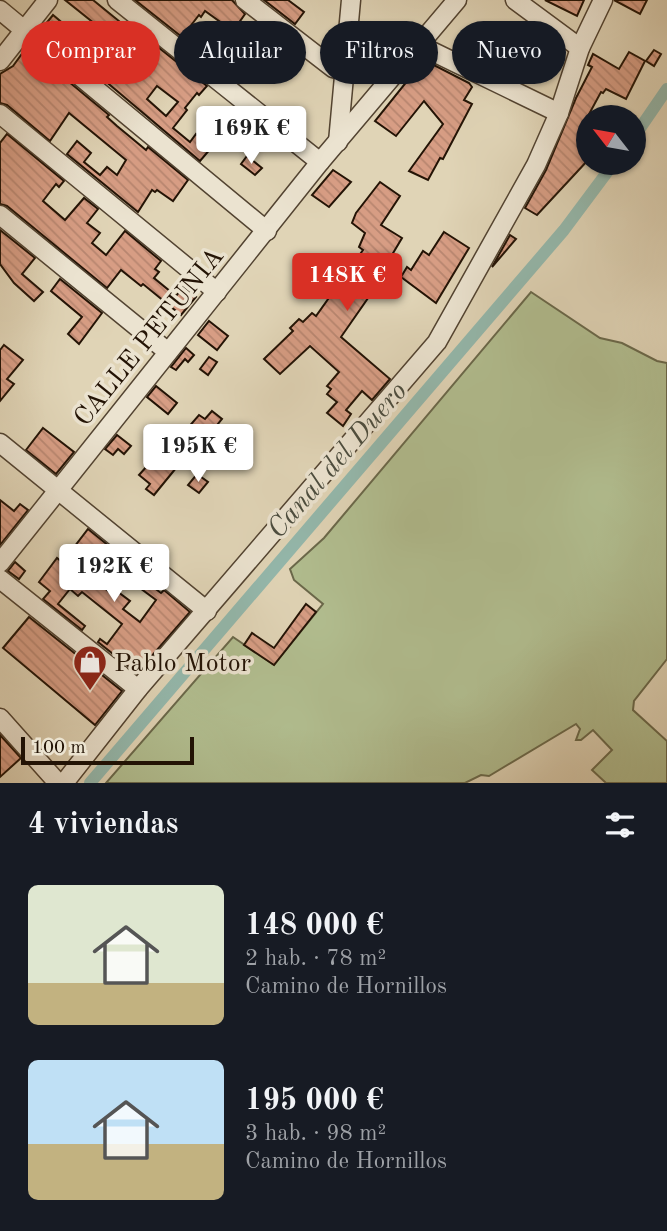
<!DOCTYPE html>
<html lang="es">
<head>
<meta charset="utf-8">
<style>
	body { margin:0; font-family:"Old Standard TT",serif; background:#20242c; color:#f1f3f6; height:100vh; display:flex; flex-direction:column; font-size:26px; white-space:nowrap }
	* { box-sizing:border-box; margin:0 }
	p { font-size:23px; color:#9ea1a6 }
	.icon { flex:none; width:38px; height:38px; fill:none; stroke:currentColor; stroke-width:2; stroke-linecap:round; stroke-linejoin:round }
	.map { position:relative; height:783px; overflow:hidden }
	.side { display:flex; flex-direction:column; background:#171b24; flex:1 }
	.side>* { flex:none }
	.guide { position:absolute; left:21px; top:21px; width:626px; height:63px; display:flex; gap:14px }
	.needle { width:46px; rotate:301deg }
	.controls { position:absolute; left:576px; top:105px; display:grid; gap:14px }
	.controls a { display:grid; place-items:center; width:70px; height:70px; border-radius:50%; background:#171b24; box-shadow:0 2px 5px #0004; font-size:35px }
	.scale { position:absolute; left:21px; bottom:18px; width:173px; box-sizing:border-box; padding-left:7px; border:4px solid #231305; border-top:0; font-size:19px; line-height:24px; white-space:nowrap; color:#231305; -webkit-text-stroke:5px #ebe3d0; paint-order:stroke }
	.price { position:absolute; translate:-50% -60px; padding:0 16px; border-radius:7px; background:#fff; color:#222; font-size:23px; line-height:46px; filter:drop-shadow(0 2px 4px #0008) }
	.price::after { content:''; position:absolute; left:50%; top:42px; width:21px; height:16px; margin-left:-10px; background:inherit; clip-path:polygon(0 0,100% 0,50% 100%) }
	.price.on { background:#d93025; color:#fff }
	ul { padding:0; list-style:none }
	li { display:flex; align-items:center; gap:21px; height:175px; padding:0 28px }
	li span { display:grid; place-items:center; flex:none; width:196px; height:140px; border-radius:10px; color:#555 }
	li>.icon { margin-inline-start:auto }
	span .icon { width:84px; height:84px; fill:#fffc; stroke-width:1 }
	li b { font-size:30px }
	h2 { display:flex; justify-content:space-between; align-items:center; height:84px; padding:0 28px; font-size:30px }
	.tag { padding:0 24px; border-radius:32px; background:#171b24; box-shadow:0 2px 5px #0004; font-size:24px; line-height:63px }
	.tag.on { background:#d93025; color:#fff }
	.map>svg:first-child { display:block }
</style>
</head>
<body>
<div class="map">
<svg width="667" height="783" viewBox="0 0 667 783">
	<defs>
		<pattern id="building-back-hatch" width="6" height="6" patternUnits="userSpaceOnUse" patternTransform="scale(1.75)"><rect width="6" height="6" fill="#d79d84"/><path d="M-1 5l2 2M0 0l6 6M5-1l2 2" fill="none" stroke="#b88670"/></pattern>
	</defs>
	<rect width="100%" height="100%" fill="#e0d4b6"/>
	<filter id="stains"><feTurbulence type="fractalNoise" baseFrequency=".00286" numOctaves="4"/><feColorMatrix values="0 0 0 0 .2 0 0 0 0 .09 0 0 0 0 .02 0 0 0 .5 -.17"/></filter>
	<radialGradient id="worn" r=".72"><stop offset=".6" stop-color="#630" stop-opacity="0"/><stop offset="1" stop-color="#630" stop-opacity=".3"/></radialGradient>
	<path fill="#b1bd8f" stroke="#6a684a" stroke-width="2" d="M531 292 600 338 622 343 657 361 667 363V659L634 701 633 710 667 741V783H606L592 770 612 750 593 730 581 740H576L580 729 576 724 489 776 481 775 465 783H106L233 637 274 665 323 604 294 580 290 569 324 538Z"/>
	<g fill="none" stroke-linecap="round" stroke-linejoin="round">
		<g stroke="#94b8ac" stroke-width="12">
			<path d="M634 137 667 89"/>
			<path d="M90 783 564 230 614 163"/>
		</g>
	</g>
	<g fill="url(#building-back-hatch)" stroke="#231305" stroke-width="2" fill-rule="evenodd">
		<path d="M65 0H93L125 26 126 24 143 38 144 36 207 86 199 95 197 93 185 108 187 110 173 128 190 142 196 134 212 147 200 161 46 31 47 29 44 26 53 15 97 52 110 36ZM157 86 178 102 166 116 147 99Z"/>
		<path d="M135 0H232L245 14 233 31 205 11 201 17 199 15 182 37Z"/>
		<path d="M264 0H288L304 12 295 24Z"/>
		<path d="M545 0H584L577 16Z"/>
		<path d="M614 0H647L640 14Z"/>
		<path d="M224 35 250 54 237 78 207 57Z"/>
		<path d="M264 36 270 40 273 36 281 42 266 62 261 57 258 61 250 54Z"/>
		<path d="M654 50 661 54 654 66 646 61Z"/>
		<path d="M24 51 42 65 45 62 109 115 107 117 117 126 146 150 148 147 188 180 173 201 157 190 155 192 152 190 138 212 67 154 77 141 91 153 84 162 100 175 107 167 117 175 126 160 69 113 50 141 7 105 0 103V74L13 66Z"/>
		<path d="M629 52 645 61 626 99 606 89 603 93 601 92 588 116V160L537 215 525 208 546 170 576 98 592 67 588 65 593 54 619 69Z"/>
		<path d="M424 60 469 83 472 87 464 100 472 104 443 159 440 158 428 180 409 171 443 124 424 101 396 136 375 121Z"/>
		<path d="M7 134 64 181 59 187 56 184 43 201 65 220 84 198 98 209 87 223 100 233 92 243 106 255 125 231 161 261 155 269 159 272 154 278 176 296 183 287 196 297 181 315 143 284 141 286 121 270 107 288 7 206 0 204V143Z"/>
		<path d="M247 156 262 168 255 175 241 164Z"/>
		<path d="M333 170 351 182 329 207 312 195Z"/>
		<path d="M380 182 400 196 381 225 402 238 386 265 382 263 370 280 369 284 375 288 341 337 390 379 372 400 362 391 346 410 351 414 343 426 327 413 337 402 327 394 331 389 327 386 339 372 310 346 280 374 264 359 293 331 290 328 299 319 303 322 312 313 316 316 363 250 359 247 365 233 352 223 356 213Z"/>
		<path d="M0 230 35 258 22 274 43 292 34 301 14 283 0 264Z"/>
		<path d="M444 232 469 248 436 303 401 277 407 267 411 270 423 251 429 255Z"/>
		<path d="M510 235 516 239 492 267Z"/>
		<path d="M60 279 102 313 79 344 68 334 82 317 51 291Z"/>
		<path d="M209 321 228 336 217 350 198 335Z"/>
		<path d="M4 345 23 360 7 379 14 384 0 401V350Z"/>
		<path d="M186 348 194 355 188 362 185 359 176 370 171 367Z"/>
		<path d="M209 357 217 362 208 375 200 369Z"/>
		<path d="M156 386 177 403 168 414 147 397Z"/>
		<path d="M212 411 222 419 200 446 209 453 197 467 185 457 154 495 146 489 150 484 139 475 183 426 187 429 199 415 205 419Z"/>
		<path d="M43 428 74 452 56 474 26 450Z"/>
		<path d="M117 435 131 446 124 454 118 449 113 455 105 449Z"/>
		<path d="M197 474 208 482 199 493 188 485Z"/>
		<path d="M0 500 14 511 20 504 28 510 0 545Z"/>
		<path d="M88 529 115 551 94 579 115 597 118 592 130 601 123 609 140 622 156 600 140 588 145 581 161 593 164 590 190 612 137 673 98 642 100 639 107 644 122 624 82 592 78 596 70 589 58 604 85 626 82 630 43 599 50 591 39 582 57 558 68 567 80 551 75 546Z"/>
		<path d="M15 562 25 571 19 579 8 571Z"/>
		<path d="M306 604 316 612 274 665 244 645 252 633 274 648Z"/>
		<path d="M29 617 122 691 95 725 3 648Z"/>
		<path d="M0 735 21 758 0 777Z"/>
	</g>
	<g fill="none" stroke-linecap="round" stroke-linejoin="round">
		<g stroke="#524331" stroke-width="21">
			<g id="minor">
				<path d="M117 0 320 162"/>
				<path d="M245 0 333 68 345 71"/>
				<path d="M515 0 580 48"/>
				<path d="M0 10 267 231"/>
				<path d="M419 45 559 113"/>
				<path d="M0 61 48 0"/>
				<path d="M0 114 217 292"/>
				<path d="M338 142 351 0"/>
				<path d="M0 215 168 352"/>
				<path d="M0 443 207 611"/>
				<path d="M0 563 320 162 457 0"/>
				<path d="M0 579 138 689"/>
				<path d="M0 718 58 783"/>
				<path d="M64 783 138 689 437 342 536 165 559 113 580 48 603 0"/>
			</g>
		</g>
		<use href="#minor" stroke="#ebe3d0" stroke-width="18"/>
	</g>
	<defs>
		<g id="shop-pin" transform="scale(1.75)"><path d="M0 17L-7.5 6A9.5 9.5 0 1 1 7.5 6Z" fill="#8f2418" stroke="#ebe3d0"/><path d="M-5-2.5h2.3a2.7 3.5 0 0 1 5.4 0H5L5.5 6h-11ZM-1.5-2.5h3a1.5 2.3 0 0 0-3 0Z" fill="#fff"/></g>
	</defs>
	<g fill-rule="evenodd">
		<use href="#shop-pin" x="90" y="662"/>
	</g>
	<g text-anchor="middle" stroke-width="7" stroke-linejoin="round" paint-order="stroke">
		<g font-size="26" fill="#231305" stroke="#ebe3d0">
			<text transform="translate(148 336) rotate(-51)" y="9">CALLE PETUNIA</text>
		</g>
		<g font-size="26" fill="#231305" stroke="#ebe3d0" text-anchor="start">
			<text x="114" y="671">Pablo Motor</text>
		</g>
		<g font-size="28" font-style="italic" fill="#4b4d3f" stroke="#ebe3d0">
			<text transform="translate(336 459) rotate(-49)" y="10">Canal del Duero</text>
		</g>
	</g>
	<rect width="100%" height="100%" filter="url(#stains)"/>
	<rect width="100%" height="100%" fill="url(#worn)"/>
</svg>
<div class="controls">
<a><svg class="needle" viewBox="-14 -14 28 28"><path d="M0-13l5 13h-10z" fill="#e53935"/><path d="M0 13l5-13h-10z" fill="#9ea1a6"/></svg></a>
</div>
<div class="scale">100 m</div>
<b class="price" style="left:251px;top:166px">169K €</b>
<b class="price on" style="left:347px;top:313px">148K €</b>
<b class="price" style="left:198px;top:484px">195K €</b>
<b class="price" style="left:114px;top:604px">192K €</b>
<div class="guide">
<a class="tag on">Comprar</a>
<a class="tag">Alquilar</a>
<a class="tag">Filtros</a>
<a class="tag">Nuevo</a>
</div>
</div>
<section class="side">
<h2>4 viviendas<svg class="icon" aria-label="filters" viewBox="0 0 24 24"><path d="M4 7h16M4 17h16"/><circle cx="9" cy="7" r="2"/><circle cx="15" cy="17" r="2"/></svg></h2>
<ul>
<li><span style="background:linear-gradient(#dfe7d0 70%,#c2b280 0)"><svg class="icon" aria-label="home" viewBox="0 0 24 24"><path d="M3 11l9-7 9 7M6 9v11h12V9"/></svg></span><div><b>148 000 €</b><p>2 hab. · 78 m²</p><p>Camino de Hornillos</p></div></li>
<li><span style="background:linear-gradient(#bfe0f5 60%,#c2b280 0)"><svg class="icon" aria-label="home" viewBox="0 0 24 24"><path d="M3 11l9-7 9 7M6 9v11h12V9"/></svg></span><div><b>195 000 €</b><p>3 hab. · 98 m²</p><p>Camino de Hornillos</p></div></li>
</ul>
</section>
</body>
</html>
